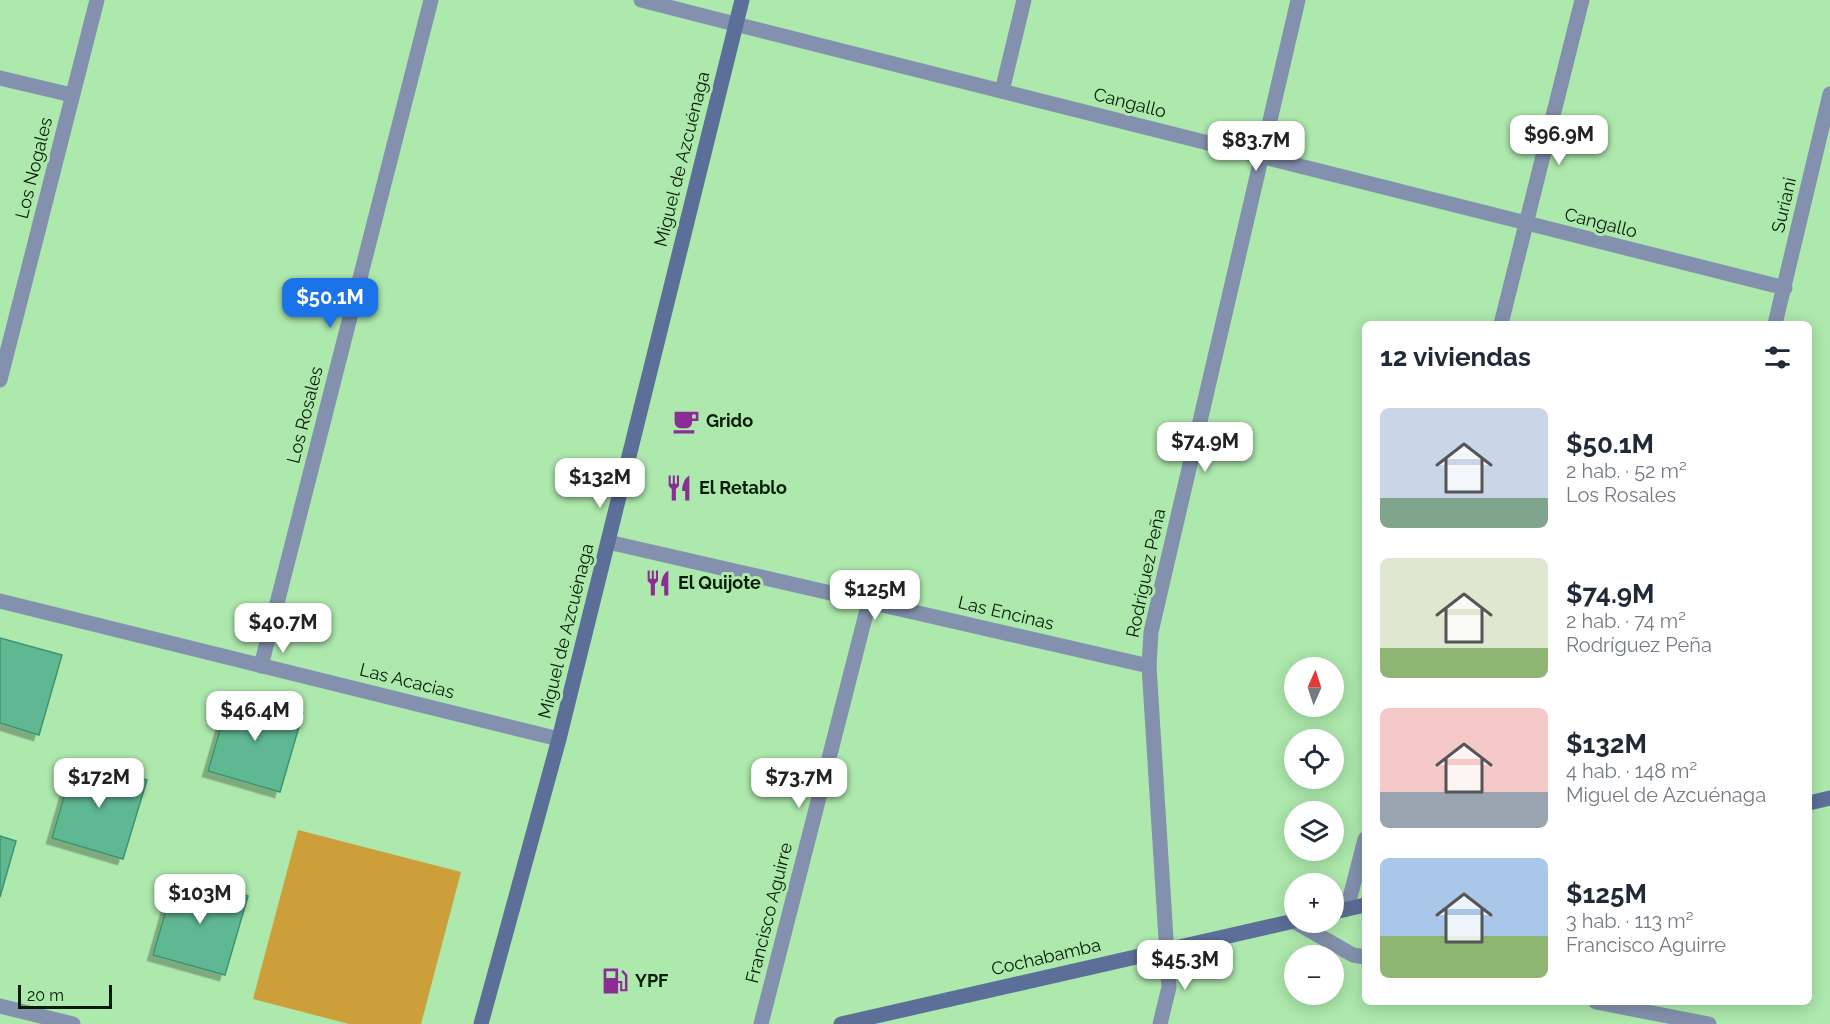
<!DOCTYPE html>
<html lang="es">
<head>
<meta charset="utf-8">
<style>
	body { margin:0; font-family:Raleway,sans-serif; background:#f2f2f3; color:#1f2937; height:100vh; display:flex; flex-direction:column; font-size:22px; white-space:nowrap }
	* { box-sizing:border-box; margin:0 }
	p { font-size:20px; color:#747a83 }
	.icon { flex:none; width:33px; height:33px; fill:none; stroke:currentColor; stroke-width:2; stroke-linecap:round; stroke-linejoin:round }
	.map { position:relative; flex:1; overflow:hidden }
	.sheet { position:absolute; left:1362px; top:321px; width:450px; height:684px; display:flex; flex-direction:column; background:#fff; border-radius:9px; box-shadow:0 3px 15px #0003 }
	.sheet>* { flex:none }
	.needle { width:39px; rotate:3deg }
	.buttons { position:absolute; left:1284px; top:657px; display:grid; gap:12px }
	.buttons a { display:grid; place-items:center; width:60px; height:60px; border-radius:50%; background:#fff; box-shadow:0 3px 15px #0003; font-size:30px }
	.scale { position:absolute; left:18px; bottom:15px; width:94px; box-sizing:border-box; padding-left:6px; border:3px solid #061c06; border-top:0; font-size:16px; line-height:21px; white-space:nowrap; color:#061c06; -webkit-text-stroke:4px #ade8ac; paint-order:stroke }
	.price { position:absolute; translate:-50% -51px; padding:0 14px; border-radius:12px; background:#fff; color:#222; font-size:20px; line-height:39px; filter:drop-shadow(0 2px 3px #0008) }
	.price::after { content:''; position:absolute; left:50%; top:36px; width:18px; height:14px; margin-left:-9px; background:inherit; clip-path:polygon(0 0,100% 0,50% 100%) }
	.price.active { background:#1a73e8; color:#fff }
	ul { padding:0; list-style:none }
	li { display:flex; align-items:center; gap:18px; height:150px; padding:0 18px }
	li span { display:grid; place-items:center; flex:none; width:168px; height:120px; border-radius:9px; color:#555 }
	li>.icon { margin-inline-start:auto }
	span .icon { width:72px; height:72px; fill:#fffc; stroke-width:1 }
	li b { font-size:26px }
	h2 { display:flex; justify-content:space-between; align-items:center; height:72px; padding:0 18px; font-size:26px }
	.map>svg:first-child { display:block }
</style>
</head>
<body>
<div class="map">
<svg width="1830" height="1024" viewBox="0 0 1830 1024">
	<defs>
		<filter id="shadow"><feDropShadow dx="-5.5" dy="5.5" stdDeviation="0" flood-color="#0004"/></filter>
	</defs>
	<rect width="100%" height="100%" fill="#ade8ac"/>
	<path fill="#cc9f3a" d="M298 830 461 872 421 1024H349L253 999Z"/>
	<g fill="#61b893" stroke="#3b9572" stroke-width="1.5" filter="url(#shadow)">
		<path d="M0 638 62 655 39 735 0 723Z"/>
		<path d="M231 692 303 713 280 792 208 771Z"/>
		<path d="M75 759 147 780 123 859 52 838Z"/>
		<path d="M0 836 16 841 0 897Z"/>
		<path d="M176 875 248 896 225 975 153 955Z"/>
	</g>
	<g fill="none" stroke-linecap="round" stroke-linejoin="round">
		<g stroke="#8391ae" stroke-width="15">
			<path d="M735 24 1785 288"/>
			<path d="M0 78 72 95"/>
			<path d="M1002 91 1024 0"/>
			<path d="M1501 324 1582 0"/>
			<path d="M1775 324 1830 94"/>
			<path d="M0 380 97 0"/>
			<path d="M608 542 1149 666"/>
			<path d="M0 601 559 739"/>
			<path d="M261 666 431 0"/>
			<path d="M1347 909 1365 839"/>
			<path d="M1295 922 1353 955 1365 957"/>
			<path d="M1596 1002 1709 1024"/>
			<path d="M0 1006 73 1024"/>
			<path d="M761 1024 869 602"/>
			<path d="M1160 1024 1169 987 1149 666 1151 632 1298 0"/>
		</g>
		<path stroke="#8391ae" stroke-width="15" d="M641 0 735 24"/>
		<g stroke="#5b6f98" stroke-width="15">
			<path d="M1809 803 1830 798"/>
			<path d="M1334 912 1365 905"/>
			<path d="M481 1024 559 739 742 0"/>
			<path d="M841 1024 1294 921"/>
		</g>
	</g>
	<defs>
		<g id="cafe-bare" transform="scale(2.07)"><path d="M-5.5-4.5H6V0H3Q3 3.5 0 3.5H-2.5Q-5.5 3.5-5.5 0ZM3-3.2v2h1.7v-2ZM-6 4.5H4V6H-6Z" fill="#8c2c95" stroke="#ade8ac" stroke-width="2.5" paint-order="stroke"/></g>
		<g id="restaurant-bare" transform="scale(2.07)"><path d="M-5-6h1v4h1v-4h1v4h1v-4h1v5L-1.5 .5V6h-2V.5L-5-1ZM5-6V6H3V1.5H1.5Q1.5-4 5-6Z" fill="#8c2c95" stroke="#ade8ac" stroke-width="2.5" paint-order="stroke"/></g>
		<g id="fuel-bare" transform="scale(2.07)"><path d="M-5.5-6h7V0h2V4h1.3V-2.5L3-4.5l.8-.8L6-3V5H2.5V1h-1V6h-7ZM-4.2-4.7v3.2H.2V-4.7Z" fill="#8c2c95" stroke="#ade8ac" stroke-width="2.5" paint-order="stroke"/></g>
	</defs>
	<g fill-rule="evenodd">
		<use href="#cafe-bare" x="686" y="421"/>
		<use href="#restaurant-bare" x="679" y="488"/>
		<use href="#restaurant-bare" x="658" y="583"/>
		<use href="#fuel-bare" x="615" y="981"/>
	</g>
	<g text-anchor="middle" stroke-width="6" stroke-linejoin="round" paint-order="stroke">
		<g font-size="18" fill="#061c06" stroke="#ade8ac">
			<text transform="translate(1130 103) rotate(14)" y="6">Cangallo</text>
			<text transform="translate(682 159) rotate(-76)" y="6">Miguel de Azcuénaga</text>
			<text transform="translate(34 168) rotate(-76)" y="6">Los Nogales</text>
			<text transform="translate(1784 205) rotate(-77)" y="6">Suriani</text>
			<text transform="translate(1601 223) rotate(14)" y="6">Cangallo</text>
			<text transform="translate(305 415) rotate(-76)" y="6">Los Rosales</text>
			<text transform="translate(1146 573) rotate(-78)" y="6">Rodríguez Peña</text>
			<text transform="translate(1006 613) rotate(13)" y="6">Las Encinas</text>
			<text transform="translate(566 631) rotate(-76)" y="6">Miguel de Azcuénaga</text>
			<text transform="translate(407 681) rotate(14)" y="6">Las Acacias</text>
			<text transform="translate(769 913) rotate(-76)" y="6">Francisco Aguirre</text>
			<text transform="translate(1046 957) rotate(-13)" y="6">Cochabamba</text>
		</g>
		<g font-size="18" font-weight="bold" fill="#061c06" stroke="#ade8ac" text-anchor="start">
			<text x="706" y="427">Grido</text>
			<text x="699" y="494">El Retablo</text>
			<text x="678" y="589">El Quijote</text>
			<text x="635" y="987">YPF</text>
		</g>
	</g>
</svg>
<div class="buttons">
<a><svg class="needle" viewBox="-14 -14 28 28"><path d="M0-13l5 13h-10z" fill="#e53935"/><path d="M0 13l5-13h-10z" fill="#747a83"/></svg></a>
<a><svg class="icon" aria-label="locate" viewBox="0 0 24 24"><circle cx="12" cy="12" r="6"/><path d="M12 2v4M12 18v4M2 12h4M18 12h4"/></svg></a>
<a><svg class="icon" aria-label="layers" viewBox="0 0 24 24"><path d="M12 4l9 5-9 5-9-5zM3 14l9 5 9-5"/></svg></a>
<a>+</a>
<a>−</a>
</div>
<div class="scale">20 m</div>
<b class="price" style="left:1559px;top:166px">$96.9M</b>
<b class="price" style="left:1256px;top:172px">$83.7M</b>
<b class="price active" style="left:330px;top:329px">$50.1M</b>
<b class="price" style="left:1205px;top:473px">$74.9M</b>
<b class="price" style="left:600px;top:509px">$132M</b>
<b class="price" style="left:875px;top:621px">$125M</b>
<b class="price" style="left:283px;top:654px">$40.7M</b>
<b class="price" style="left:255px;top:742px">$46.4M</b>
<b class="price" style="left:99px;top:809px">$172M</b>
<b class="price" style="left:799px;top:809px">$73.7M</b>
<b class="price" style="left:200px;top:925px">$103M</b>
<b class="price" style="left:1185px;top:991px">$45.3M</b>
<section class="sheet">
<h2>12 viviendas<svg class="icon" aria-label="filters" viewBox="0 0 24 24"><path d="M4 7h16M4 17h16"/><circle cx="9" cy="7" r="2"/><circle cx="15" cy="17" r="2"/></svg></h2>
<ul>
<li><span style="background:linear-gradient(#c9d6e8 75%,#7fa58c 0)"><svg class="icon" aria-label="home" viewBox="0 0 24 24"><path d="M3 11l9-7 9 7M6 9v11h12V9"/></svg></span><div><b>$50.1M</b><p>2 hab. · 52 m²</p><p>Los Rosales</p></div></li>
<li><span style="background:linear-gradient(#dfe7d0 75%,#8fb573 0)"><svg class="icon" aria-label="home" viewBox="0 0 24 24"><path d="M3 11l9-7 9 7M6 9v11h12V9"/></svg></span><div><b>$74.9M</b><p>2 hab. · 74 m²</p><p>Rodríguez Peña</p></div></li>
<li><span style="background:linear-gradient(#f6c9c9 70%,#9aa5b1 0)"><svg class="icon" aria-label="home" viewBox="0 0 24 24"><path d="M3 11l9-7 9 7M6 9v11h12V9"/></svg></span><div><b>$132M</b><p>4 hab. · 148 m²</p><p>Miguel de Azcuénaga</p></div></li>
<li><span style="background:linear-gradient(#a9c7e8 65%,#8fb573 0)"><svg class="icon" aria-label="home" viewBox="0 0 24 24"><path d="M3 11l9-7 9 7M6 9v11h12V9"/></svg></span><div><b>$125M</b><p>3 hab. · 113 m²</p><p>Francisco Aguirre</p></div></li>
</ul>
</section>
</div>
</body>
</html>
